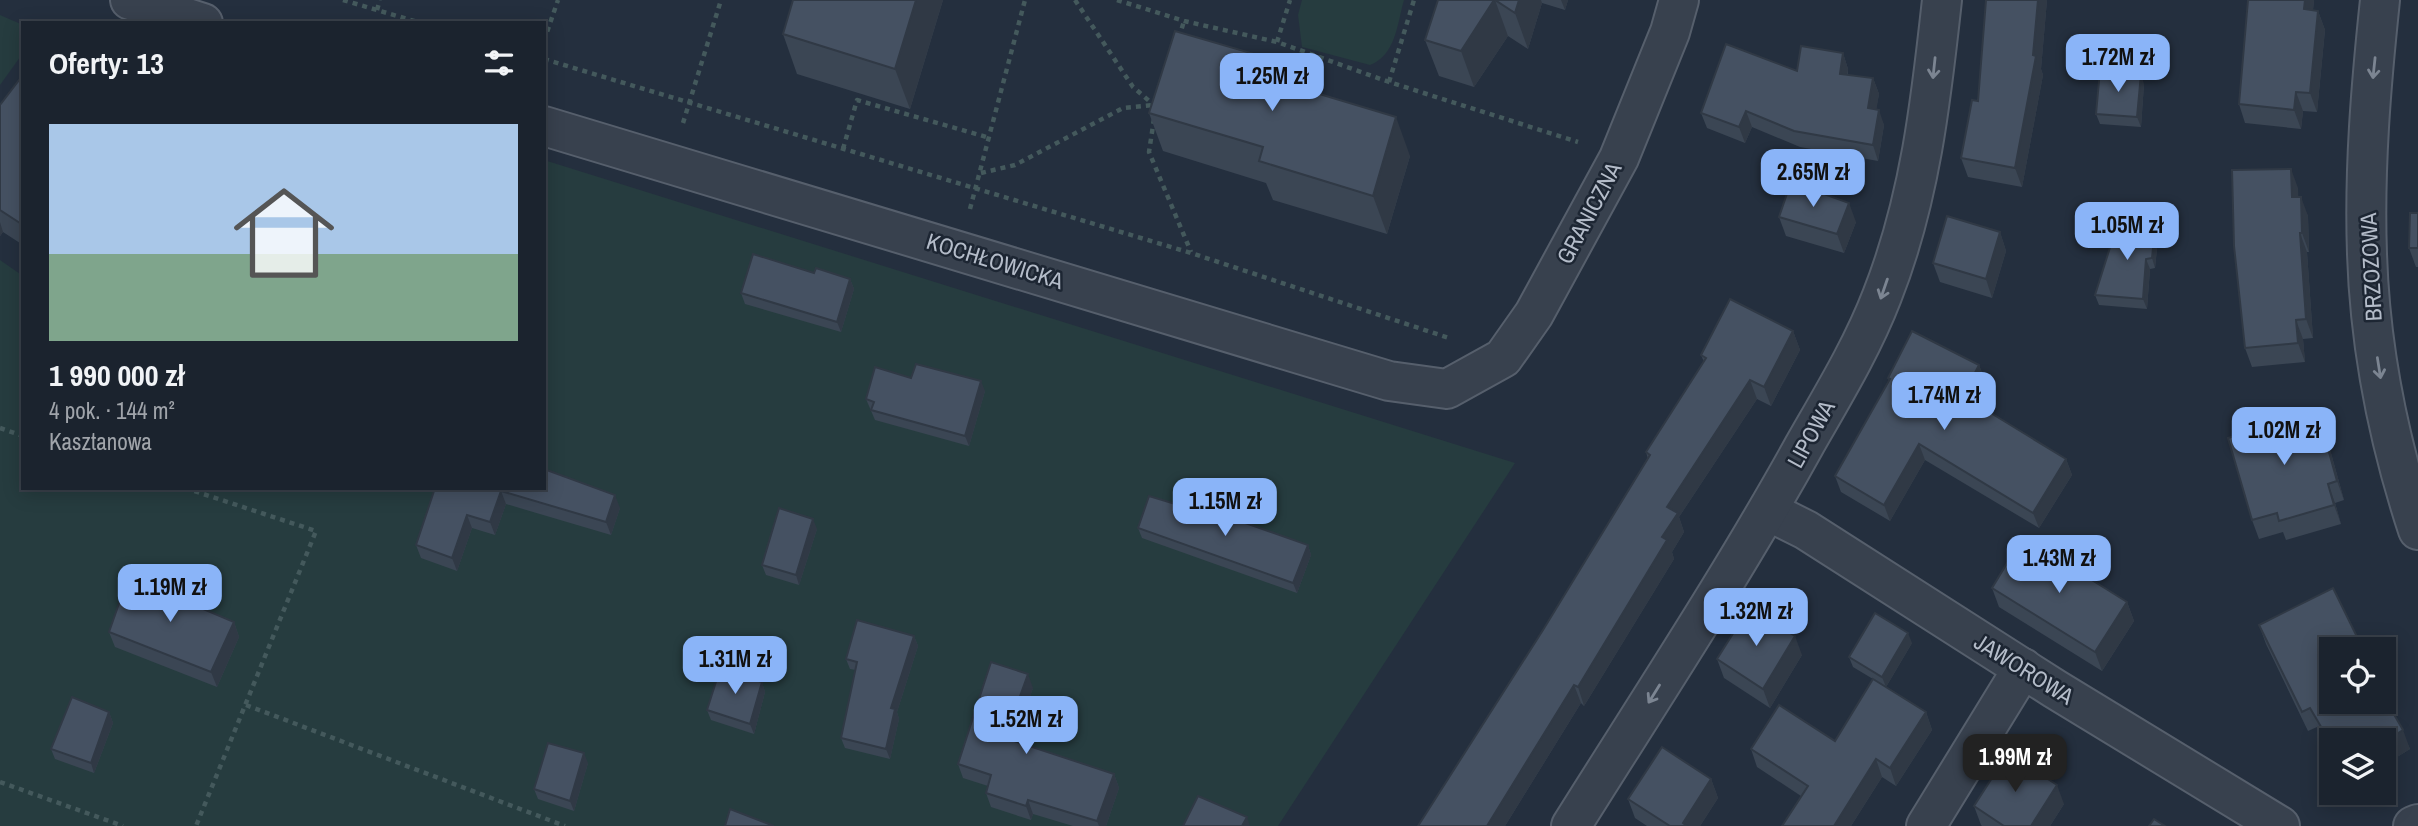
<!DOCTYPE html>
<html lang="pl">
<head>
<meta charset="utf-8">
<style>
	body { margin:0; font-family:"Archivo Narrow",sans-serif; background:#242b36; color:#f1f3f6; height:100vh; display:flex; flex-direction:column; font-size:26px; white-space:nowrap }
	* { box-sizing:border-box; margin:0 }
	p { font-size:23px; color:#a0a4aa }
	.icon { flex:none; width:38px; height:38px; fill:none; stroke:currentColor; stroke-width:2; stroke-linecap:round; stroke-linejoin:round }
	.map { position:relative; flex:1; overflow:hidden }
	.panel { position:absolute; left:21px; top:21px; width:525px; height:469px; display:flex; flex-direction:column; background:#1b232e; border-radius:0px; box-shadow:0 4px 18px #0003,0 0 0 2px #39404a }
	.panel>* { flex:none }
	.fabs { position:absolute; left:2319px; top:637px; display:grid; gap:14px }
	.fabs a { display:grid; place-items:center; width:77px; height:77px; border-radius:0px; background:#1b232e; box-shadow:0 4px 18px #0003,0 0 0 2px #39404a; font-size:35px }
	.price { position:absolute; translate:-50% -60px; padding:0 16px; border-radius:14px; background:#8ab4f8; color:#111; font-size:23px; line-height:46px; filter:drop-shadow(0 2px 4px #0008) }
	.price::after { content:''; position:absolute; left:50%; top:42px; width:21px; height:16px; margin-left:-10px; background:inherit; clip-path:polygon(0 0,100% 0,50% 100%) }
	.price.active { background:#222; color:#fff }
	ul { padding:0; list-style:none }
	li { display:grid; align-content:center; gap:14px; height:371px; padding:0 28px }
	li span { display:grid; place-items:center; height:217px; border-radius:0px; color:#555 }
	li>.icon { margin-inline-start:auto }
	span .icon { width:126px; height:126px; fill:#fffc; stroke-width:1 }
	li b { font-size:30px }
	h2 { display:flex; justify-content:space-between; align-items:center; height:84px; padding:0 28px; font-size:30px }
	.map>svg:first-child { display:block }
</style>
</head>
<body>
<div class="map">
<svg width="2418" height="826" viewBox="0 0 2418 826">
	<rect width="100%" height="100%" fill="#242f3e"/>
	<g fill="#263c3f">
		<path d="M1302 0H1404C1397 24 1396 55 1370 65L1302 47 1298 15Z"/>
		<path d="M0 15 23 25V53L0 85Z"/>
		<path d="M544 160 1515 463 1278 826H0V260L23 276V488H544Z"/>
	</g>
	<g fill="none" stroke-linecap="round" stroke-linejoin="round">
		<g stroke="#565f6c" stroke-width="42">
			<g id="minor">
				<path d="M130 0 203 23"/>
				<path d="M2380 0C2371 85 2364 169 2367 254 2370 347 2389 442 2418 530"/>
				<path d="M544 126 1389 381 1447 389 1503 358 1534 314 1619 158 1670 32 1679 0"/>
				<path d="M1768 511 1806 530 2055 689 2280 826"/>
				<path d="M1571 826C1650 700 1732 576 1804 446 1832 397 1862 348 1882 296 1920 200 1931 101 1942 0"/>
				<path d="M1926 826 2023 668"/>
				<path d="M2413 826 2418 824"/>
			</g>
		</g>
		<g stroke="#44595c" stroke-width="4.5" stroke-dasharray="5 5" stroke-linecap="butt">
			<path d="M343 0 421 23"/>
			<path d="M1075 0 1133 87 1155 106"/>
			<path d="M1117 0 1184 21 1277 42 1389 82 1578 142"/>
			<path d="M377 10 380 0"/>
			<path d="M1179 38 1184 21"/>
			<path d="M544 41 558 0"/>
			<path d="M1277 42 1290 0"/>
			<path d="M544 59 1191 253 1449 338"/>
			<path d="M1389 82 1414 0"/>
			<path d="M1154 119 1149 152 1191 252"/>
			<path d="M683 123 721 0"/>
			<path d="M843 149 857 100 990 138"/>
			<path d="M981 173 1015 165 1123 108 1154 105"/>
			<path d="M970 209 1025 0"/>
			<path d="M0 428 23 436"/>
			<path d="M185 488 316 531 196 826"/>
			<path d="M246 705 565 826"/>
			<path d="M0 782 123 826"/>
		</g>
		<use href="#minor" stroke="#38414e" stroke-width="38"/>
	</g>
	<g fill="#3b4654">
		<path d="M943 0 910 109 797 74 783 34Z"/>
		<path d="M1438 0H1568L1565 10 1542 3 1528 49 1508 36 1474 87 1439 76 1425 40Z"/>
		<path d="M1986 0H2047L2041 69 2043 75 2022 187 1968 177 1961 158 1978 101Z"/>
		<path d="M2248 0H2314L2313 10 2318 11 2325 30 2317 112 2303 111 2301 129 2245 123 2239 104Z"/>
		<path d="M1843 53 1848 69V75L1873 78 1879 94 1876 109 1884 125 1878 161 1800 147 1752 127 1745 143 1707 128 1701 113 1797 71Z"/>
		<path d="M1288 64 1297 87 1410 156 1387 234 1273 200 1266 183 1163 151 1149 113Z"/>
		<path d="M23 75V245L3 232 0 236V105Z"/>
		<path d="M2144 84 2141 127 2100 124 2096 114Z"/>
		<path d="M2298 188V197L2308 216 2309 252H2307L2313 338 2303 339 2305 362 2252 367 2245 348Z"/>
		<path d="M2418 213V267H2416L2409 248Z"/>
		<path d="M1779 217 1856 222 1844 253 1786 236Z"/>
		<path d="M2000 232 2006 251 1992 298 1940 282 1933 263Z"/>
		<path d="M2158 239 2155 268 2150 269 2147 309 2099 305 2095 295Z"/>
		<path d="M814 273 850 279 854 289 841 332 745 304 741 293Z"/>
		<path d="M1793 331 1800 350 1771 406 1757 399 1679 517 1684 532 1672 552 1674 559 1584 706 1581 703 1505 826H1418L1543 630 1648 459 1646 452 1704 362 1701 355Z"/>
		<path d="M1979 365 1985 381 1973 403 2066 459 2072 475 2039 528 1925 460 1890 521 1841 492 1835 476 1889 381 1888 378Z"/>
		<path d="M911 378 985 391 969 446 875 420 866 399Z"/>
		<path d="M2313 430 2329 446 2344 500 2335 503 2341 524 2286 540 2283 532 2259 539 2252 520Z"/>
		<path d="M435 488H544L620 508 611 535 506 504 495 535 472 528 457 571 421 558 416 545Z"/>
		<path d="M1138 528 1308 545 1311 555 1297 593 1142 538Z"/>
		<path d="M817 529 799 585 766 575 762 565Z"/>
		<path d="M173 586 177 598 234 622 239 637 217 687 115 647 109 632 127 597Z"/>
		<path d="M1992 588 2127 602 2134 621 2102 671 1999 607Z"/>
		<path d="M2259 625 2363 649 2396 707 2392 711 2410 749 2397 757 2396 764 2384 769V740H2331V751L2317 727 2308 731 2266 644Z"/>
		<path d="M914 636 918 646 897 712 899 719 890 759 845 748 841 738 856 670 850 669 846 659Z"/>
		<path d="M1912 643 1886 687 1926 712 1932 730 1896 786 1882 777 1851 826H1782L1801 796 1757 767 1751 749 1835 741 1873 679 1853 667 1849 657Z"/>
		<path d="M1802 655 1770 708 1724 678 1717 659Z"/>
		<path d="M762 682 765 692 754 734 711 720 707 710Z"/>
		<path d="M1033 688 1014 741 1114 774 1119 788 1106 826H1073L1033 814 1031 820 991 807 986 793 988 786 963 778 958 764Z"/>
		<path d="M109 712 113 723 94 773 55 759 51 749Z"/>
		<path d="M588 763 574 811 538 799 534 789Z"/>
		<path d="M1711 779 1718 798 1700 826H1647L1635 818 1628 799Z"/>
		<path d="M2064 804 2050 826H1982L1981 825 1974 806Z"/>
	</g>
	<g fill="#303945">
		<path d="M916 0H943L910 109 895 69Z"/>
		<path d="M1495 0 1508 36 1474 87 1461 51Z"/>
		<path d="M1519 0H1541L1542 3 1528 49 1515 13Z"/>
		<path d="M1561 0H1568L1565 10Z"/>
		<path d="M2038 0H2047L2041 69 2043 75 2022 187 2015 168 2033 55Z"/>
		<path d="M2305 0H2314L2311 28 2304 9Z"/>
		<path d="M2318 11 2325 30 2317 112 2310 93Z"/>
		<path d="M1843 53 1848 69 1846 89 1840 74Z"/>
		<path d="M1288 64 1302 103 1283 83Z"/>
		<path d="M2141 74 2144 84 2141 127 2137 117Z"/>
		<path d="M1873 78 1879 94 1874 124 1868 108Z"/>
		<path d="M2296 92 2303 111 2301 129 2294 110Z"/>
		<path d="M1879 110 1884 125 1878 161 1873 145Z"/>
		<path d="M1746 111 1752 127 1745 143 1739 127Z"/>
		<path d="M1396 117 1410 156 1387 234 1373 196Z"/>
		<path d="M2291 169 2298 188 2299 216 2292 197Z"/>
		<path d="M2301 197 2308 216 2309 252 2302 233Z"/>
		<path d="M1849 203 1856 222 1844 253 1837 234Z"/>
		<path d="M0 222 3 232 0 236Z"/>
		<path d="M2155 229 2158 239 2155 268 2152 258Z"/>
		<path d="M2000 232 2006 251 1992 298 1986 279Z"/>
		<path d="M2300 233 2307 252 2313 338 2306 319Z"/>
		<path d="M2146 259 2150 269 2147 309 2143 299Z"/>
		<path d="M850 279 854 289 841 332 837 322Z"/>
		<path d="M2296 320 2303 339 2305 362 2298 343Z"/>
		<path d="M1793 331 1800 350 1771 406 1764 387Z"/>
		<path d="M1979 365 1985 381 1969 412 1963 396Z"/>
		<path d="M1750 380 1757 399 1679 517 1684 532 1672 552 1674 559 1584 706 1578 687 1662 537 1667 507Z"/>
		<path d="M981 381 985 391 969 446 965 436Z"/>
		<path d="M2322 427 2329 446 2344 500 2337 481Z"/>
		<path d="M1919 444 1925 460 1890 521 1884 505Z"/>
		<path d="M2066 459 2072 475 2039 528 2033 513Z"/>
		<path d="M2328 484 2335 503 2341 524 2334 505Z"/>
		<path d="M501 491 506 504 495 535 490 522Z"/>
		<path d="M615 495 620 508 611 535 606 522Z"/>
		<path d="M467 515 472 528 457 571 452 558Z"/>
		<path d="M813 519 817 529 799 585 796 575Z"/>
		<path d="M1308 545 1311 555 1297 593 1293 583Z"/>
		<path d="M173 586 179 601 170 595Z"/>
		<path d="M2127 602 2134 621 2102 671 2095 652Z"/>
		<path d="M234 622 239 637 217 687 211 672Z"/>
		<path d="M1908 633 1912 643 1886 687 1882 677Z"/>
		<path d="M914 636 918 646 897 712 899 719 890 759 886 749 891 708Z"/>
		<path d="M1795 636 1802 655 1770 708 1763 689Z"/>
		<path d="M1028 674 1033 688 1011 752 1005 738Z"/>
		<path d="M762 682 765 692 754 734 750 724Z"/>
		<path d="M1574 685 1581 703 1505 826H1487Z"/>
		<path d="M2389 688 2396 707 2389 713 2384 699V693Z"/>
		<path d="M109 712 113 723 94 773 91 763Z"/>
		<path d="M1926 712 1932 730 1896 786 1890 768Z"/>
		<path d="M2403 730 2410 749 2397 757 2396 764 2389 745 2390 738Z"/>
		<path d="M584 753 588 763 574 811 570 801Z"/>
		<path d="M1876 759 1882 777 1851 826H1834Z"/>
		<path d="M1114 774 1119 788 1106 826H1099L1097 821Z"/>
		<path d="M1711 779 1718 798 1700 826H1684L1683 823Z"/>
		<path d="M2057 785 2064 804 2050 826H2031Z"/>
		<path d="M1028 800 1033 814 1031 820 1026 806Z"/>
		<path d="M1247 817 1250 826H1242Z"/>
	</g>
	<g fill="#455162" stroke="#303945" stroke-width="2">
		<path d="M793 0H916L895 69 783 34Z"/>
		<path d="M1438 0H1494L1461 51 1425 40Z"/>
		<path d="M1495 0H1519L1515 13Z"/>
		<path d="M1986 0H2038L2033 55 2036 56 2015 168 1961 158 1972 100 1978 101Z"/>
		<path d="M2248 0H2305L2304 9 2318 11 2310 93 2296 92 2294 110 2239 104Z"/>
		<path d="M1175 31 1288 64 1283 83 1396 117 1373 196 1259 161 1263 147 1149 113Z"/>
		<path d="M1726 44 1797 71 1801 46 1843 53 1840 74 1873 78 1868 108 1879 110 1873 145 1794 131 1746 111 1739 127 1701 113Z"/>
		<path d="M2100 70 2141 74 2137 117 2096 114Z"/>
		<path d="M23 75V225L0 210V105Z"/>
		<path d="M2291 169 2292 197H2301L2302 233H2300L2306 319 2296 320 2298 343 2245 348 2234 246 2232 170Z"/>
		<path d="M1791 182 1849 203 1837 234 1779 217Z"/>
		<path d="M2410 213H2418V248H2409Z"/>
		<path d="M1947 216 2000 232 1986 279 1933 263Z"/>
		<path d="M2119 219 2155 229 2152 258 2146 259 2143 299 2095 295Z"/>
		<path d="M753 254 814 273 816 268 850 279 837 322 741 293Z"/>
		<path d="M1730 299 1793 331 1764 387 1750 380 1667 507 1678 513 1662 537 1667 540 1578 687 1574 685 1487 826H1418L1543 630 1650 455 1646 452 1706 358 1701 355Z"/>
		<path d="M1912 331 1979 365 1963 396 2066 459 2033 513 1919 444 1884 505 1835 476 1890 379 1888 378Z"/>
		<path d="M916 364 981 381 965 436 871 410 874 402 866 399 875 367 911 378Z"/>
		<path d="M2306 409 2312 430 2322 427 2337 481 2328 484 2334 505 2279 521 2277 513 2252 520 2228 438 2253 431 2251 425Z"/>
		<path d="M544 469 615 495 606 522 501 491 490 522 467 515 452 558 416 545 435 488H544Z"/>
		<path d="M1149 496 1195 510 1197 506 1308 545 1293 583 1138 528Z"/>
		<path d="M779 508 813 519 796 575 762 565Z"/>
		<path d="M2023 537 2127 602 2095 652 1992 588Z"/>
		<path d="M136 572 173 586 170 595 234 622 211 672 109 632 122 595 127 597Z"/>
		<path d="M2333 588 2363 649H2331V702H2384V697L2403 730 2390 738 2389 745 2384 747V740H2331L2330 742 2310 708 2302 712 2259 625Z"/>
		<path d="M1749 608 1795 636 1763 689 1717 659Z"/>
		<path d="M1875 613 1908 633 1882 677 1849 657Z"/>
		<path d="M857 620 914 636 891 708 895 709 886 749 841 738 857 662 846 659Z"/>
		<path d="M991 662 1028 674 1005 738 1114 774 1097 821 1028 800 1026 806 986 793 991 775 958 764Z"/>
		<path d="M720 669 762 682 750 724 707 710Z"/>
		<path d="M1873 679 1926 712 1890 768 1876 759 1834 826H1782L1808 786 1751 749 1779 705 1835 741Z"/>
		<path d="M2384 680 2389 688 2384 693Z"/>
		<path d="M72 697 109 712 91 763 51 749Z"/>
		<path d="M548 743 584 753 570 801 534 789Z"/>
		<path d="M1662 747 1711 779 1683 823 1687 826H1670L1628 799Z"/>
		<path d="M2008 753 2057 785 2031 826H2004L1974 806Z"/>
		<path d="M1198 796 1247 817 1242 826H1183Z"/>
		<path d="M730 809 774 826H725Z"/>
		<path d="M2154 819 2165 826H2149Z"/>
	</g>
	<defs><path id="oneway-shaft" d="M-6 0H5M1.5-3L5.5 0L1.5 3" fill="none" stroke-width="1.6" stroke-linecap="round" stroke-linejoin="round" transform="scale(1.75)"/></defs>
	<g stroke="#7c8592">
		<use href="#oneway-shaft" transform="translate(1934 68) rotate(96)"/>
		<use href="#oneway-shaft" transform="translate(2374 68) rotate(96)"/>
		<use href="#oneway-shaft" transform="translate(1884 289) rotate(109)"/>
		<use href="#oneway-shaft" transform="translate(2379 368) rotate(81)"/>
		<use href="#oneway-shaft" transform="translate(1654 694) rotate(122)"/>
	</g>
	<g text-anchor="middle" stroke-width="5" stroke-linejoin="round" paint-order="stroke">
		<g font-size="23" fill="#b4bcc9" stroke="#1d2633">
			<text transform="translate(1589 213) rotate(-62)" y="8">GRANICZNA</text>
			<text transform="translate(995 261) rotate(17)" y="8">KOCHŁOWICKA</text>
			<text transform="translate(2371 267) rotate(-93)" y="8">BRZOZOWA</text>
			<text transform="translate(1811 434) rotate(-61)" y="8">LIPOWA</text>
			<text transform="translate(2024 669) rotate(32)" y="8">JAWOROWA</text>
		</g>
	</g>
</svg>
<div class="fabs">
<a><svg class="icon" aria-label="locate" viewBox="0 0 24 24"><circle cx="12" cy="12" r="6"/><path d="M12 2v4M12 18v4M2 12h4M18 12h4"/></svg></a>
<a><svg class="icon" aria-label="layers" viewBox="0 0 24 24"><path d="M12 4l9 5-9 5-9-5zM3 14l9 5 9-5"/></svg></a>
</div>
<b class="price" style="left:2118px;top:94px">1.72M zł</b>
<b class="price" style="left:1272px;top:113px">1.25M zł</b>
<b class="price" style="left:1813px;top:209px">2.65M zł</b>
<b class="price" style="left:2127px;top:262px">1.05M zł</b>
<b class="price" style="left:1944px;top:432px">1.74M zł</b>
<b class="price" style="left:2284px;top:467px">1.02M zł</b>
<b class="price" style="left:1225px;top:538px">1.15M zł</b>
<b class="price" style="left:2059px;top:595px">1.43M zł</b>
<b class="price" style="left:170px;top:624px">1.19M zł</b>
<b class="price" style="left:1756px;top:648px">1.32M zł</b>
<b class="price" style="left:735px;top:696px">1.31M zł</b>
<b class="price" style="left:1026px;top:756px">1.52M zł</b>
<b class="price active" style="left:2015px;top:794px">1.99M zł</b>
<section class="panel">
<h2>Oferty: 13<svg class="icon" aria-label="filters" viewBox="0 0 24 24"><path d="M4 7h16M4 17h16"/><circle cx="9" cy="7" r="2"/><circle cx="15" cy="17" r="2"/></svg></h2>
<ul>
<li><span style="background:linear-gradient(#a9c7e8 60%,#7fa58c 0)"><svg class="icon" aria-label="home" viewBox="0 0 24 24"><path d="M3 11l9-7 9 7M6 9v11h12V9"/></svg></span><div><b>1 990 000 zł</b><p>4 pok. · 144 m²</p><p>Kasztanowa</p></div></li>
</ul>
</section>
</div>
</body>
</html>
